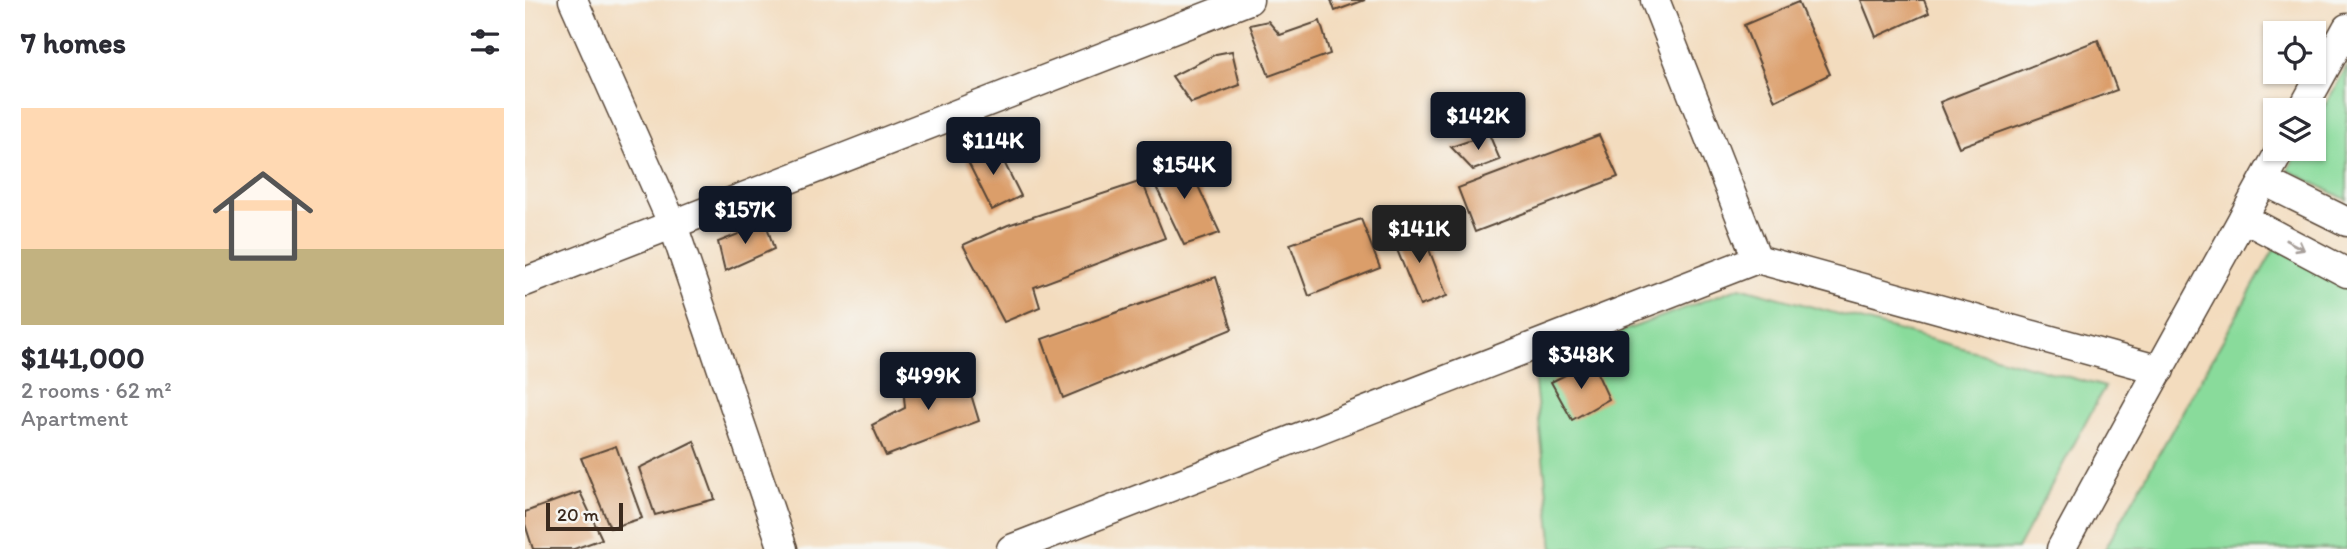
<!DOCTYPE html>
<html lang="en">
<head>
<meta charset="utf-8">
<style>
	body { margin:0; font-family:Itim,sans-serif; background:#f2f2f3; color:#2b2b33; height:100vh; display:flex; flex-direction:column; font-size:26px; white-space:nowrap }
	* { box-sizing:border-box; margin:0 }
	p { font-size:23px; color:#7c7c81 }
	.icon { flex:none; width:38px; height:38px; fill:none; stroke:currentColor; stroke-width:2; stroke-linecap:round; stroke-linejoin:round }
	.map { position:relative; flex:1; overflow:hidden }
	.details { display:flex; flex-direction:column; background:#fff; width:525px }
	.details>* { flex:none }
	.buttons { position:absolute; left:1738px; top:21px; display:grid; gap:14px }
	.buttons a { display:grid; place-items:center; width:63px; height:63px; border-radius:0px; background:#fff; box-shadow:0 2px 5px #0004; font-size:35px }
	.scale { position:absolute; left:21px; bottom:18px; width:77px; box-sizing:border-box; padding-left:7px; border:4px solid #3b2a1e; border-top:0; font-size:19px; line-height:24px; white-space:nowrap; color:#3b2a1e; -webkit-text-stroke:5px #f6f6f2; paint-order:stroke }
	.price { position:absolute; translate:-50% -60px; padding:0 16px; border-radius:7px; background:#111827; color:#fff; font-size:23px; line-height:46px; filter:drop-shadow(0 2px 4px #0008) }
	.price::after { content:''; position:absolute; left:50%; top:42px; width:21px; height:16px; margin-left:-10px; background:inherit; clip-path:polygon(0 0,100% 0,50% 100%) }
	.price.on { background:#222; color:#fff }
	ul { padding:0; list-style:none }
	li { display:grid; align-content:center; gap:14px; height:371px; padding:0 21px }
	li+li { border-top:2px solid #e1e1e2 }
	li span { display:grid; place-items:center; height:217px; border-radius:0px; color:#555 }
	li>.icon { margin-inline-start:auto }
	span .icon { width:126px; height:126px; fill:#fffc; stroke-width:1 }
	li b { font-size:30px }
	h2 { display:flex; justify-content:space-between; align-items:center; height:84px; padding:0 21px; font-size:30px }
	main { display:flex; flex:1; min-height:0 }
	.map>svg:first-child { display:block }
</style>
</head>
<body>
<main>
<section class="details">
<h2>7 homes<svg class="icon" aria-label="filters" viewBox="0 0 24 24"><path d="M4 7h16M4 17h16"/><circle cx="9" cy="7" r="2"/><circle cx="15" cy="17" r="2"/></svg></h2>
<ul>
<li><span style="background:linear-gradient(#ffd9b3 65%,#c2b280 0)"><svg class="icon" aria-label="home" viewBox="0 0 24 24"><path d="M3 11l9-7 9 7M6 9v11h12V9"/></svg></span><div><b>$141,000</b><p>2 rooms · 62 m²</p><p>Apartment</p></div></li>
</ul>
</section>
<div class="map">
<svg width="1822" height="549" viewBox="0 0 1822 549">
	<rect width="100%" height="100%" fill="#f6f6f2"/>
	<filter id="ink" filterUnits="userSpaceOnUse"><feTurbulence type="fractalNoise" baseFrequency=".0143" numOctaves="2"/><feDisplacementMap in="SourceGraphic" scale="14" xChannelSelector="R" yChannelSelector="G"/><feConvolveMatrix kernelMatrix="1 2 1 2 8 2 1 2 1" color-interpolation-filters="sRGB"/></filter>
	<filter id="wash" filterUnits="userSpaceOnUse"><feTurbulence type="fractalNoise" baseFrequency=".00686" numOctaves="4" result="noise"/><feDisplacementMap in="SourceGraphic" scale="28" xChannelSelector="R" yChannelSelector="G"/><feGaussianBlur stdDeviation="1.57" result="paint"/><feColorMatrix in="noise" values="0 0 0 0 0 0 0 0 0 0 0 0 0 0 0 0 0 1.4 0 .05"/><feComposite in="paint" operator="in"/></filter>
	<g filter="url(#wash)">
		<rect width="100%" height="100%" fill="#f3dcbe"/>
		<g fill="#89db9b" stroke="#62825c" stroke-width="2">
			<path d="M1822 66V200L1763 170 1775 149H1788L1789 125Z"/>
			<path d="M1751 246 1822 288V549H1580Z"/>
			<path d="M1215 287 1580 387 1492 549H1028L1008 365Z"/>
		</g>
		<g id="blocks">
			<g fill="#db9e6b">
				<path d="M806 0H840L810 11Z"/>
				<path d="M1336 0H1399L1404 13 1351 37Z"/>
				<path d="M1273 2 1305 74 1250 101 1219 25Z"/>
				<path d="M743 21 755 35 795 21 805 54 744 76 725 25Z"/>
				<path d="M1573 40 1592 90 1434 147 1415 102Z"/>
				<path d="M707 51 715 85 666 103 647 76 691 54Z"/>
				<path d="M964 134 975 160 948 170 926 147Z"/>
				<path d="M1074 135 1093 177 950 232 933 188Z"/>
				<path d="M470 144 496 196 467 210 441 158Z"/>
				<path d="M660 158 695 233 659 245 623 170Z"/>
				<path d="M617 181 640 238 509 287 515 307 479 322 438 245 483 225Z"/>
				<path d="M836 219 855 268 784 296 765 244Z"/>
				<path d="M241 223 249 249 200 271 193 242Z"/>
				<path d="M895 226 922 296 895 306 866 235Z"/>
				<path d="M691 277 707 329 538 398 517 339Z"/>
				<path d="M1067 362 1084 399 1047 420 1026 382Z"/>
				<path d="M438 368 454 421 361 456 347 425 380 408 378 385Z"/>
				<path d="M169 441 190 499 130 515 114 468Z"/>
				<path d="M91 446 117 518 85 528 56 458Z"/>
				<path d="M55 492 77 539 49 549H8L0 524V512Z"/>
			</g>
		</g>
	</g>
	<g filter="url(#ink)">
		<use href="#blocks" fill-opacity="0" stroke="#574536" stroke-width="2"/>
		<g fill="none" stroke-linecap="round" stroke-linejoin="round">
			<g stroke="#574536" stroke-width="31">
				<g id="minor">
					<path d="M48 0 148 225 258 549"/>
					<path d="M1130 0 1232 259"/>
					<path d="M1777 110 1822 28"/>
					<path d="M1739 181 1822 222"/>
					<path d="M1718 218 1822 273"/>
					<path d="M0 282 724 0"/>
					<path d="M486 549 1232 259 1635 370"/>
					<path d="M1536 549C1608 415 1683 282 1756 149"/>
				</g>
			</g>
			<use href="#minor" stroke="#fff" stroke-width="28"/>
		</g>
		<defs><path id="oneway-shaft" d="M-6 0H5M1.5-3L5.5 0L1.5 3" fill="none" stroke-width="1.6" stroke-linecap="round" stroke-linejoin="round" transform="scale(1.75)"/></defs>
		<use stroke="#a79f9a" href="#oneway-shaft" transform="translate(1770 245) rotate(28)"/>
	</g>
</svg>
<div class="buttons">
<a><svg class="icon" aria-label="locate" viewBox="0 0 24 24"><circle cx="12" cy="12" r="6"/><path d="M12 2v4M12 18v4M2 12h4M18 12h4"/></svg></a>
<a><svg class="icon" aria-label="layers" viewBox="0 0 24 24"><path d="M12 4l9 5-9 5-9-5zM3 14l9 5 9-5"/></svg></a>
</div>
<div class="scale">20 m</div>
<b class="price" style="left:953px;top:152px">$142K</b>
<b class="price" style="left:468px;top:177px">$114K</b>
<b class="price" style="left:659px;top:201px">$154K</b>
<b class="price" style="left:220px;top:246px">$157K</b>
<b class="price on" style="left:894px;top:265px">$141K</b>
<b class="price" style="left:1056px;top:391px">$348K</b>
<b class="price" style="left:403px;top:412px">$499K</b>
</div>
</main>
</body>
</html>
